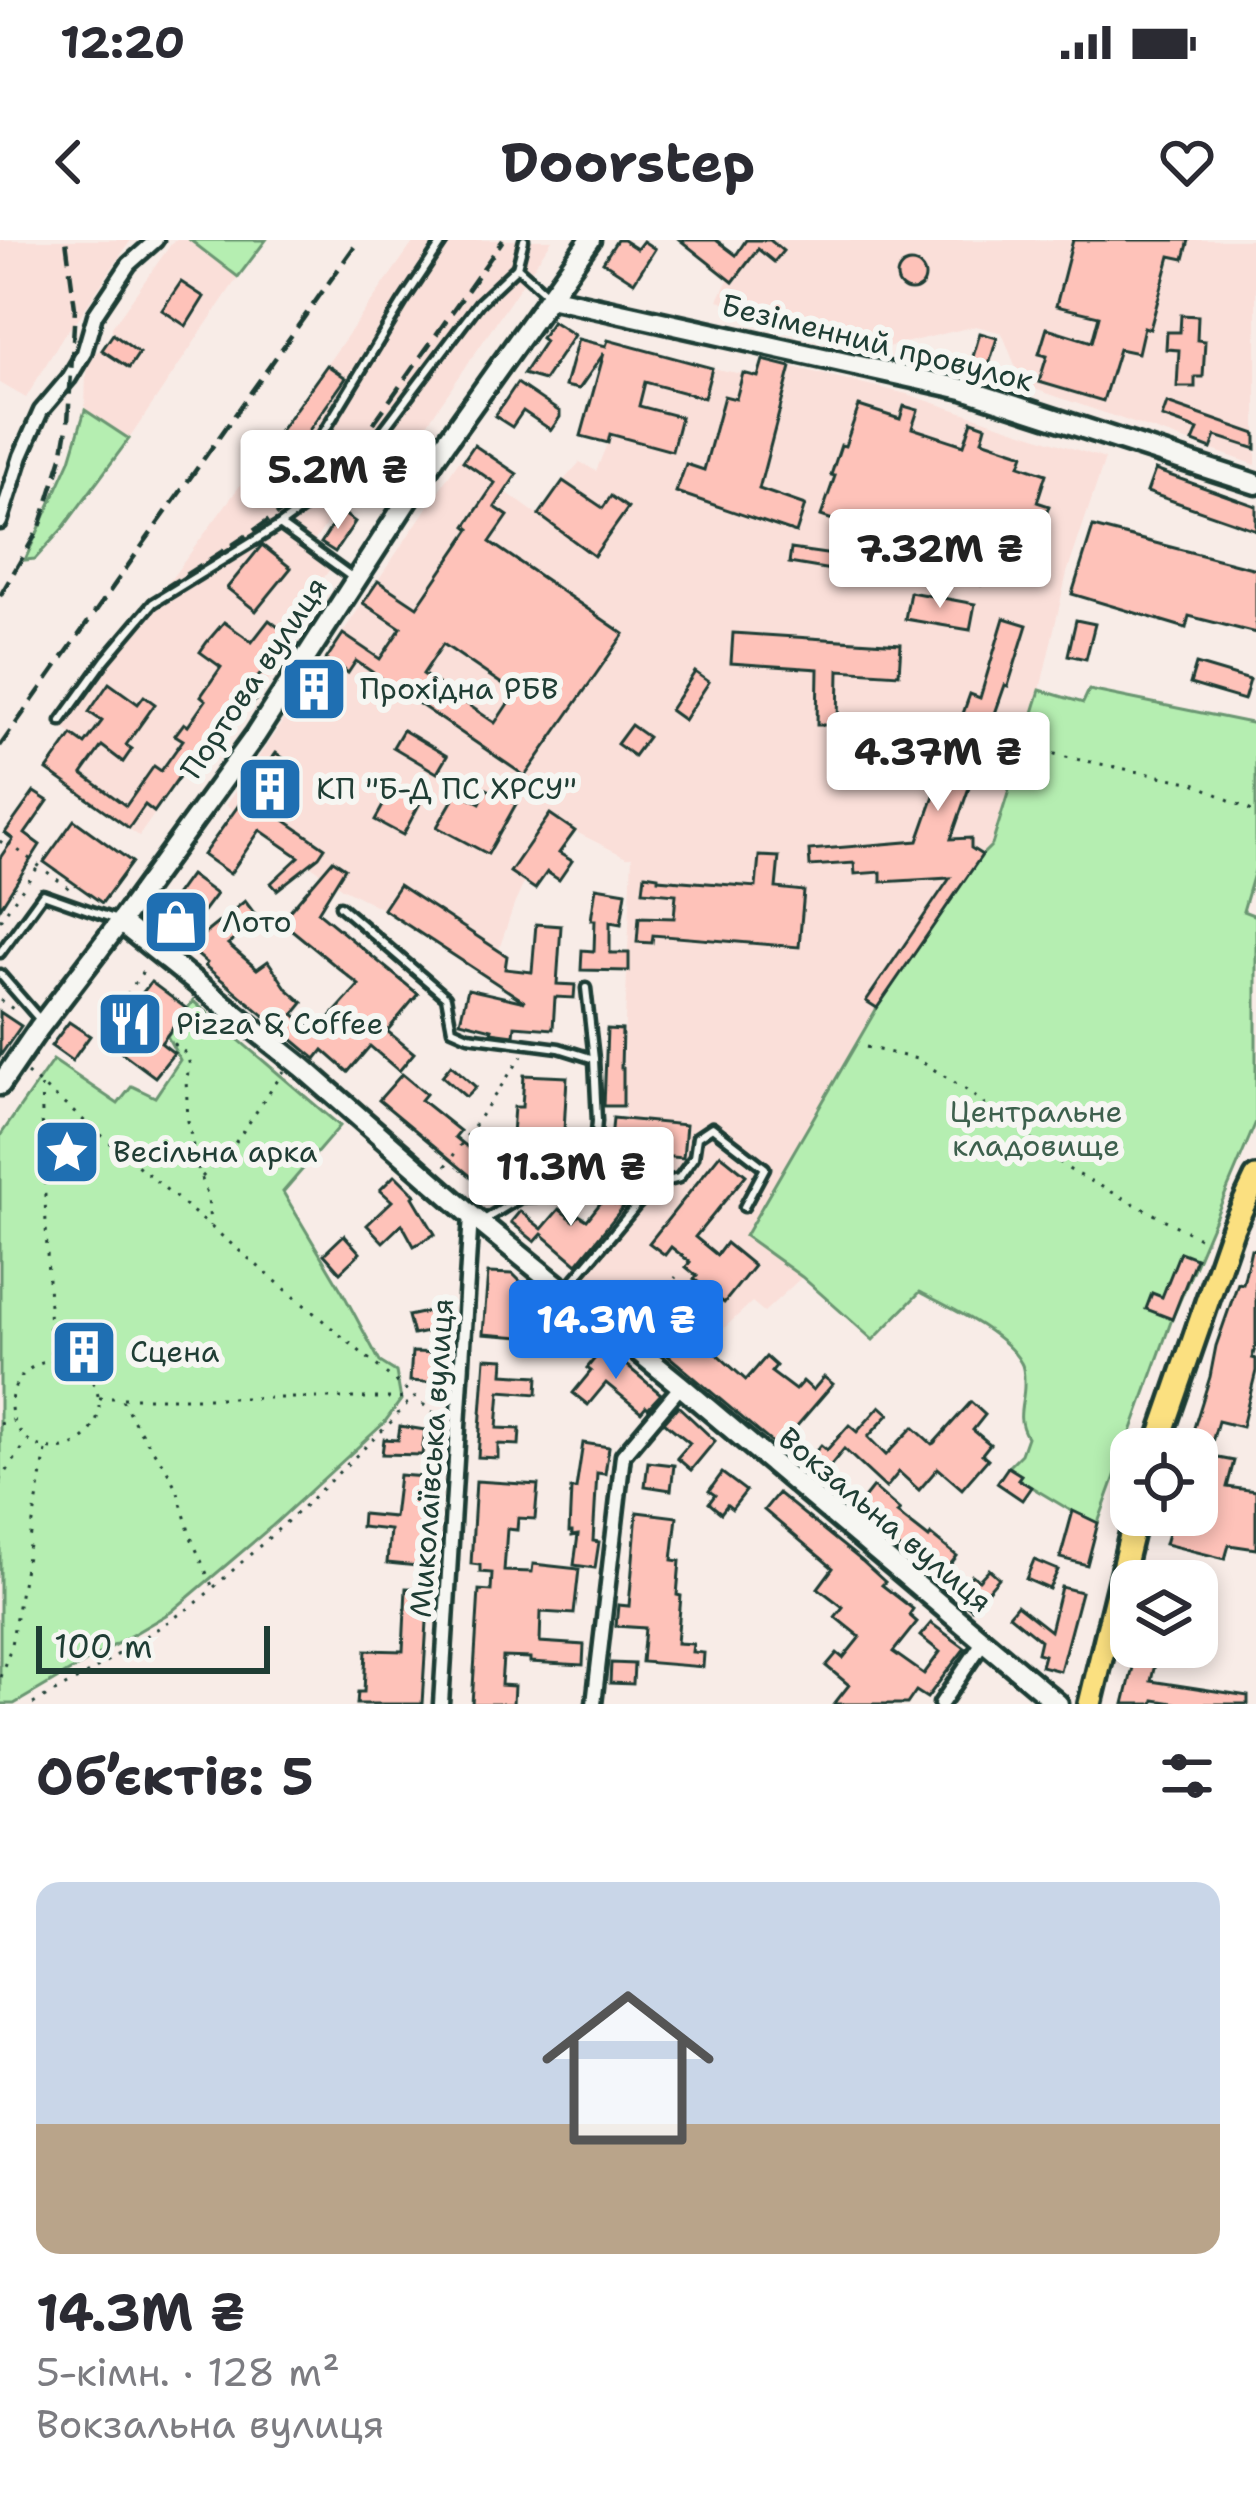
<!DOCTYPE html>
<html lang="uk">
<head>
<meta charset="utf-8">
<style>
	body { margin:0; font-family:"Shantell Sans",sans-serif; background:#f7f7f7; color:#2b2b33; height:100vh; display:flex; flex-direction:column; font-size:45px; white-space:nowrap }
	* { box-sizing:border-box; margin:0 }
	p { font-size:39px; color:#7c7c81 }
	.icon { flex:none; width:66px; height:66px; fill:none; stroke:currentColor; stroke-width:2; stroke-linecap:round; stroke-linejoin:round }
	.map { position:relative; height:1464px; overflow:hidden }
	.details { display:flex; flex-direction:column; background:#fff; flex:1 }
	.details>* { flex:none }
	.buttons { position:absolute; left:1110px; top:1188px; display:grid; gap:24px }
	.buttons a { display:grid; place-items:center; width:108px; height:108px; border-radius:24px; background:#fff; box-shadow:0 6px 18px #0003; font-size:60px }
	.scale { position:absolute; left:36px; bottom:30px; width:234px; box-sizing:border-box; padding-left:12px; border:6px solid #1f3d34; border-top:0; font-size:33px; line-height:42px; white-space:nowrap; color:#1f3d34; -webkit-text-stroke:9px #f6f6f2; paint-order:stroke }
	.price { position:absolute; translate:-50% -102px; padding:0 27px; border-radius:12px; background:#fff; color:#222; font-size:39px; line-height:78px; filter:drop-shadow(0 3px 6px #0008) }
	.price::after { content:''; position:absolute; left:50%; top:72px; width:36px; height:27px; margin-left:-18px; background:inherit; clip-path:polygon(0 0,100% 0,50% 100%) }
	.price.on { background:#1a73e8; color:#fff }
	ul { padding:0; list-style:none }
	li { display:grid; align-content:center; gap:24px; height:636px; padding:0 36px }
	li+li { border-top:3px solid #e1e1e2 }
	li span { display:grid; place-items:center; height:372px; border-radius:24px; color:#555 }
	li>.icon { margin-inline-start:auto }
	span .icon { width:216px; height:216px; fill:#fffc; stroke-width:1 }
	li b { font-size:51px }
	h2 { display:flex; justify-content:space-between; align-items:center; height:144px; padding:0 36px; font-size:51px }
	.status { display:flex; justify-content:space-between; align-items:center; height:84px; padding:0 60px; background:#fff; direction:ltr }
	.status svg { height:33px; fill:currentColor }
	header { display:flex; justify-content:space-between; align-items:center; height:156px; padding:0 36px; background:#fff; font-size:54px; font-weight:700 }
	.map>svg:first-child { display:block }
</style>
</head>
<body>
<div class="status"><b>12:20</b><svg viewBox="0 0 49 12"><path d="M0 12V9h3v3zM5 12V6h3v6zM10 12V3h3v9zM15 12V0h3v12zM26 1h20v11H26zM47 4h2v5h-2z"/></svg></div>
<header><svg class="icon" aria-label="back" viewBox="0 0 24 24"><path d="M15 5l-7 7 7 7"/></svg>Doorstep<svg class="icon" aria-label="heart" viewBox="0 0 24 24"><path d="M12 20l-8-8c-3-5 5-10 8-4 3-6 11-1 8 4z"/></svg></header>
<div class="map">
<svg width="1256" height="1464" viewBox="0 0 1256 1464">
	<rect width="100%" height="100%" fill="#f8ece7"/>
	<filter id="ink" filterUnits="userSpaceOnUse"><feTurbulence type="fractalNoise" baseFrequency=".00833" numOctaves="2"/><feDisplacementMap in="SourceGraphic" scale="24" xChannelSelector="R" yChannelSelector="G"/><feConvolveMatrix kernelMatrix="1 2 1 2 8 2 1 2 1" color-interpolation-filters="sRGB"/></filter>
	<g filter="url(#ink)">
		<g fill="#fadfd9">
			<path d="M0 0H131L78 79 63 96 26 158 0 143Z"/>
			<path d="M174 0H190L238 37 129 199 85 170 86 131 96 112 102 110 112 95V87Z"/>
			<path d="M415 0H552L404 218 381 204 314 302 337 319 290 386 295 400 254 462 239 453 139 596 47 530 72 495 62 487 267 209Z"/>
			<path d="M748 0H1256V225L1023 145 1002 93 976 86 879 109 718 60 729 38 734 41 757 10Z"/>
			<path d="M608 100 712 128 757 137 763 120 907 154 1105 219 1067 333 1040 450 993 605 982 615 746 996 802 1037 764 1072 752 1062 720 1092 712 1083 722 1072 685 1045 641 1091 571 1032 623 966 602 961 613 879H625L623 828 632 617H626L574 591 560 613 572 621 559 640 547 632 535 649 524 643 514 665 489 739 383 669 342 648 226 565 460 219 538 275 563 241 580 222 596 231 607 204 581 196Z"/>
		</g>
		<g fill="#b5eeb1" stroke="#6a9672" stroke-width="3">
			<path d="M190 0H266L238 37Z"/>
			<path d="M85 170 129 199 63 288 35 319 25 320 70 220Z"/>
			<path d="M1040 450 1083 463 1089 450 1256 484V627L1243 671 1256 676V882L1172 1079 1098 1283 1068 1269 1018 1239 1020 1235 1008 1227 1021 1214 1027 1197C1014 1176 1025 1163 1024 1142 1024 1136 1024 1127 1021 1123 1005 1093 949 1067 920 1052L873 1100 802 1037 745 996 877 768 982 615 992 605Z"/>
			<path d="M193 761 340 886 283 952 343 1053 380 1122 396 1132 401 1160 384 1183 271 1287 171 1372 14 1464H0V896L53 820 118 864 132 846 155 857 180 820 167 796Z"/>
		</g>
		<g fill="#fec2b9" stroke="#1f3d34" stroke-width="3" fill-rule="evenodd">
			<path d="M617 0H623L637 9 643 1 655 9 634 42 603 22Z"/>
			<path d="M680 0H716L736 15 746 0H770L783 11 774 22 758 9 733 42Z"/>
			<path d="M1073 0H1189L1184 19 1170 16 1150 89 1144 87 1138 113 1119 109 1103 161 1039 142 1047 116 1039 114 1047 88 1092 102 1099 76 1056 66Z"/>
			<circle cx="911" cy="37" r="14"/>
			<path d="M181 42 204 57 186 86 162 70Z"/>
			<path d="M1181 75 1198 76 1197 100 1205 101 1203 137H1195V147H1177L1179 110 1166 109 1167 92H1180Z"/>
			<path d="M552 81 574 95 544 140 523 134 545 101 541 98Z"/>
			<path d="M980 93 997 98 989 125 972 120Z"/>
			<path d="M113 94 139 113 129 128 102 110Z"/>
			<path d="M578 99 606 106 608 100 712 128 704 158 645 142 639 166 681 177 672 211 610 194 608 203 581 196 604 113 579 149 565 146Z"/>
			<path d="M763 120 791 127 759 249 805 265 796 293 676 252 686 224 704 230 724 156 736 159 743 133 758 137Z"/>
			<path d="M327 125 346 138 286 223 267 209Z"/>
			<path d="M517 143 560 172V177L551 190 523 171 512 187 495 176Z"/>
			<path d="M1167 163 1256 194V209L1216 196 1211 209 1193 202 1198 190 1162 177Z"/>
			<path d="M859 166 900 179 904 166 918 170 912 188 964 205 972 181 986 186 982 200 1024 214 1020 225 1046 234 1037 262 1049 266 1027 331 1015 327 1011 339 1000 335 998 343 984 338 981 345 953 336 958 321 898 301 895 310 860 299 862 290 821 276 835 236 831 235 841 205 845 206Z"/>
			<path d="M474 205 517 234 495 267 508 276 490 302 624 394 525 536 356 421 348 433 338 425 313 460 303 454 343 394 380 419 401 388 363 363 378 341 417 367 470 289 466 286 495 243 463 221ZM443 404 515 453 495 483 423 434Z"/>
			<path d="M1155 230 1256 266V290L1147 252Z"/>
			<path d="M563 241 603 268 611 256 628 268 594 316 539 275Z"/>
			<path d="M341 272 355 282 335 312 321 303Z"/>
			<path d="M1093 287 1256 329V393L1189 376 1186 388 1072 354Z"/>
			<path d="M262 305 291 328 256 371 227 348Z"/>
			<path d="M791 309 833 315 831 330 789 323Z"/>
			<path d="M910 352 975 364 970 390 905 379Z"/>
			<path d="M1004 378 1027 385 1008 446 1005 445 951 599 971 598V608L982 615 877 768 866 761 950 638 881 642V632L855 634 854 623 810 626 809 610 918 601 970 454 980 458Z"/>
			<path d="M269 380 295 400 278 423 272 418 256 440 265 446 254 462 239 452 154 572 145 565 129 588 47 530 72 495 85 504 102 481 89 472 109 443 138 464 144 456 155 464 126 505 132 509 123 522 102 506 82 534 126 566 154 526 161 531 183 500 175 495 184 483 188 486 206 460 201 456 221 427 200 412 207 402 224 382 252 402Z"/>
			<path d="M1076 380 1095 384 1086 419 1068 415Z"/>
			<path d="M733 393 901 404 899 434 839 430 838 485H817L818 429 731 423Z"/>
			<path d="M1196 424 1250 440 1244 460 1190 444Z"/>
			<path d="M695 432 709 442 684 480 670 470Z"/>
			<path d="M631 485 648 497 634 516 617 504Z"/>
			<path d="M403 490 447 516 437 533 393 507Z"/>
			<path d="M276 513 302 532 273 572 325 608 319 617 277 650 271 643 299 617 260 590 230 634 203 615Z"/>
			<path d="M394 546 421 561 403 595 375 580Z"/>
			<path d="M487 549 516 564 488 614 437 587 458 551 480 563Z"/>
			<path d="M34 552 48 561 25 594 40 605 0 668V618L13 599 5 593Z"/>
			<path d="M550 574 575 591 559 613 572 621 559 640 547 632 535 649 510 632Z"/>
			<path d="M74 580 132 622 102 663 44 622Z"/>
			<path d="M759 616 779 617 776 648 804 651 799 707 653 695 652 703 637 702 639 677 674 678 676 654 643 651 645 634 658 636V639L756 647Z"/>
			<path d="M333 620 345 628 318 672 418 754 387 791 414 813 399 831 370 806 348 832 323 810 316 819 205 726 207 723 188 707 245 661 260 681 228 704 257 729 268 721 287 749 303 763 294 774 317 792 359 745 281 681Z"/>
			<path d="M190 635 216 654 181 701 156 682Z"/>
			<path d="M399 645 507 716 505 729 532 732 536 684 561 686 557 744 575 745 574 758 555 757 553 789 515 786 514 795 491 792 492 789 460 781 468 749 525 762 383 669Z"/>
			<path d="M596 647 626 652 621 684 610 682V713H629V731L581 730 582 710 594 711 595 680H591Z"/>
			<path d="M151 742 187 769 161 803 174 813 155 837 105 800Z"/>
			<path d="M0 772 21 786 0 816Z"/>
			<path d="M69 782 90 796 72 821 51 806Z"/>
			<path d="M607 789 622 790 621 828H623V866H604Z"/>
			<path d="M451 825 476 847 466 857 442 836Z"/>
			<path d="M402 834 426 854 421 860 460 891 455 897 480 917 489 905 510 921 514 867H522L524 835 567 837 564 891 575 892 574 916 540 915 539 925 486 922 511 942 498 959 379 860Z"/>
			<path d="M613 878 686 885 683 918 610 912Z"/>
			<path d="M720 914 746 935 695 997 717 1015 726 1003 754 1026 724 1063 694 1039 697 1036 686 1027 690 1022 671 1007 665 1015 649 1003Z"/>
			<path d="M395 935 415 955 413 957 435 994 414 1006 402 984 383 1002 367 985 392 961 380 950Z"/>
			<path d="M602 961 624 966 577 1024 542 994 535 1002 511 982 520 971 542 989 559 969 574 981 579 975 587 980Z"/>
			<path d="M344 995 360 1013 340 1032 324 1014Z"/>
			<path d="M1251 1009 1256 1010V1105L1252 1118 1256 1119V1131L1242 1187 1218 1181 1208 1216 1234 1221 1227 1247 1256 1251V1309L1229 1305 1225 1319 1165 1304 1172 1279 1197 1285V1195L1192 1194 1210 1137 1216 1106 1238 1043 1243 1044Z"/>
			<path d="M1180 1012 1196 1018 1172 1079 1146 1069 1152 1053 1162 1057Z"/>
			<path d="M488 1033 513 1034 524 1045 521 1097 483 1094Z"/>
			<path d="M679 1056 709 1085 697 1096 746 1140 766 1117 776 1126 771 1132 795 1150 803 1141 813 1150 824 1137 833 1144 778 1208 653 1103 676 1076 667 1067Z"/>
			<path d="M436 1070 439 1085 431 1087 432 1091 413 1095 408 1076Z"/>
			<path d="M74 1092 106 1115 93 1132 62 1110Z"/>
			<path d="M604 1107 661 1154 648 1168 646 1166 641 1172 606 1143 588 1165 573 1153 591 1131 587 1128Z"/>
			<path d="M412 1112 440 1113 438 1143 410 1141Z"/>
			<path d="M485 1118 504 1119 503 1134 538 1136 537 1154 500 1151 497 1188 520 1189 519 1205 498 1204V1218L478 1217Z"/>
			<path d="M971 1162 985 1175 973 1190 990 1204 982 1214 988 1219 962 1249 938 1228 919 1250 899 1232 886 1248 844 1209 818 1241 802 1227 821 1205 827 1210 849 1185 857 1192 880 1166 889 1174 868 1197 886 1215 913 1187 932 1204 934 1203Z"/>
			<path d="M678 1166 715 1201 691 1230 677 1218 690 1203 664 1182Z"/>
			<path d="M400 1186 425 1190 422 1215 382 1214 384 1199 398 1200Z"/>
			<path d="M583 1203 609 1207 605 1234 597 1233 593 1301 599 1302 595 1328 574 1325 578 1295 572 1296V1292H569L571 1249H576Z"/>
			<path d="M648 1222 674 1225 671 1250 645 1246Z"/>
			<path d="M1008 1227 1021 1235 1018 1239 1031 1247 1022 1260 997 1243Z"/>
			<path d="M722 1233 746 1251 732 1269 727 1265 721 1273 709 1263 715 1255 709 1251Z"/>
			<path d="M399 1235 437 1238 434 1293H431L428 1327 387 1323 390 1290 361 1287 362 1274 394 1277Z"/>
			<path d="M476 1241 538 1245 535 1279 518 1278 517 1290 507 1289 504 1331 532 1332 533 1324 579 1329 574 1374 541 1372 540 1402 584 1405 583 1425 530 1422V1418L503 1417 501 1445 514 1446 513 1464H472L479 1350 491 1351 492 1333 480 1332V1325L471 1324Z"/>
			<path d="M873 1247 900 1270 897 1273 929 1298 931 1295 957 1316 938 1340 854 1271Z"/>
			<path d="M778 1253 862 1321 885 1342 882 1345 913 1369 909 1375 917 1382 893 1412 924 1434 940 1412 920 1396 931 1383 965 1408 927 1458 916 1451 907 1464H834L849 1445 826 1426 837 1413 843 1418 860 1397 835 1377 843 1367 818 1348 833 1328 764 1270Z"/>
			<path d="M1073 1271 1098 1283 1087 1325 1060 1318Z"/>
			<path d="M637 1272 677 1277 672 1320 680 1321 677 1355 681 1356 677 1403 693 1404 692 1412 704 1413 703 1427 642 1422 645 1388 616 1386 618 1365 629 1366Z"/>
			<path d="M1034 1320 1058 1330 1049 1349 1026 1339Z"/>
			<path d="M989 1329 999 1338 972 1369 957 1357V1352L972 1335 979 1340Z"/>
			<path d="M1061 1347 1081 1352 1060 1431 1041 1426 1044 1415 1037 1413 1040 1400 1009 1375 1017 1365 1050 1391Z"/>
			<path d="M406 1348 429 1349 422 1464H357L358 1452H364L366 1410 403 1411Z"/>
			<path d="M1136 1415 1156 1420 1151 1441 1248 1456V1464H1180L1154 1460 1153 1464H1124Z"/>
			<path d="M611 1423 634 1424 633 1444 610 1443Z"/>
		</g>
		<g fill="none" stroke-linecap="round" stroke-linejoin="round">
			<g stroke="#1f3d34" stroke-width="15">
				<g id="lane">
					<path d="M524 0 517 27 547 54"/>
					<path d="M319 200 402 63 444 0"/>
					<path d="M281 286 353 338"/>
					<path d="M61 481 105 420 153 363 280 285 335 245 381 193 479 63 517 27"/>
					<path d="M340 666 446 757 452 789 468 796 559 808 594 819"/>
					<path d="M0 713 43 654 117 680"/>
					<path d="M0 734 41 781"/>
					<path d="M484 980 520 958 591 953 597 881 594 819 586 748"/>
					<path d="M567 1048 637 965 658 944 679 938 694 917 697 897 712 887 765 928 744 967"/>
				</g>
			</g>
			<g stroke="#1f3d34" stroke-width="21">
				<g id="street">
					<path d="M0 282 21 216 41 171 69 138 84 113 95 75 129 24 156 0"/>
					<path d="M441 1464 471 975"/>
					<path d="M594 1464 623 1215 681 1146"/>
					<path d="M941 1464 983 1402"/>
				</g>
			</g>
			<g stroke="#1f3d34" stroke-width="27">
				<g id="secondary">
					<path d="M549 57 963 149 1256 244"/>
					<path d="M120 682 303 828 471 975 681 1146 1058 1464"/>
					<path d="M0 845 39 788 120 682 255 496 436 216 590 0"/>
				</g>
			</g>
			<g stroke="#1f3d34" stroke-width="30">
				<g id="primary">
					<path d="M1156 1209 1233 987 1256 938"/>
					<path d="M1090 1464 1136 1275"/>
				</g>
			</g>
			<g stroke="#1f3d34" stroke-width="3" stroke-dasharray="3 9" stroke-linecap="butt">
				<path d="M1031 506 1061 516 1194 543 1256 573"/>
				<path d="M0 603 3 599 74 652"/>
				<path d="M0 680 38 627"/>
				<path d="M0 760 19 773"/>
				<path d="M120 764 147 726"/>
				<path d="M135 775 187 814 190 826 186 840 188 881 196 922 208 957 210 986"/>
				<path d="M866 807 917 819 965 849 1070 930 1207 1002"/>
				<path d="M27 833 443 1181"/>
				<path d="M41 846 51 1122"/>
				<path d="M446 926 522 816"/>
				<path d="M202 937 231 909 284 831"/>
				<path d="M636 1084 676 1037"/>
				<circle cx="55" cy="1165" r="44"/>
				<path d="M99 1158H410"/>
				<path d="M122 1160 137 1187 167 1230 178 1252 190 1295 213 1348"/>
				<path d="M0 1184 12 1180"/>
				<path d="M0 1241 27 1202"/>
				<path d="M0 1437 10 1410 46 1211"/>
				<path d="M33 1464 94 1430 194 1365 301 1269 391 1182 411 1159"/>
			</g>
			<use href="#lane" stroke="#f6f6f2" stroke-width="6"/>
			<use href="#street" stroke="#f6f6f2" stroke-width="12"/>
			<use href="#secondary" stroke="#f6f6f2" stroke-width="18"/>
			<use href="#primary" stroke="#fbe080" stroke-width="21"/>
			<g stroke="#1f3d34" stroke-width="4.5" stroke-dasharray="18 9" stroke-linecap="butt">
				<path d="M163 349C232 305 305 263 361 201L503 0"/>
				<path d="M0 356 40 287 62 217 68 182 75 68 66 0"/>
				<path d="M0 506 359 0"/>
			</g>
		</g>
	</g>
	<defs>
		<g id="building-square" transform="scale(3.45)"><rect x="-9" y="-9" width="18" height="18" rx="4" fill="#1f6fb2" stroke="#f6f6f2"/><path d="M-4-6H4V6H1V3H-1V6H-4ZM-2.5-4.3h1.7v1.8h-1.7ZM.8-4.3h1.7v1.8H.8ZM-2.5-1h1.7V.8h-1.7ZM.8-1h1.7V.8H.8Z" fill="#fff"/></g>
		<g id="shop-square" transform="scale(3.45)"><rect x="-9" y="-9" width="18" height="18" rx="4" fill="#1f6fb2" stroke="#f6f6f2"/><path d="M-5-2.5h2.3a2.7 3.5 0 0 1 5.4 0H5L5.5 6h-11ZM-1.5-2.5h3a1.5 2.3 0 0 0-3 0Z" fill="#fff"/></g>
		<g id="restaurant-square" transform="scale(3.45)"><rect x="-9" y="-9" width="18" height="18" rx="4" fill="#1f6fb2" stroke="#f6f6f2"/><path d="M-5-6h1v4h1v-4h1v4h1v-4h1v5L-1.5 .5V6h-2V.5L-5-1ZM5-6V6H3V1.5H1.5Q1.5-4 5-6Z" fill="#fff"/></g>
		<g id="sight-square" transform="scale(3.45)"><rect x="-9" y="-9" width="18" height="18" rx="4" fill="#1f6fb2" stroke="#f6f6f2"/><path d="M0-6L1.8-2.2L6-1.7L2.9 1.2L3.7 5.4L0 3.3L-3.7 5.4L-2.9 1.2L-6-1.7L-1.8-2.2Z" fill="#fff"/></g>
	</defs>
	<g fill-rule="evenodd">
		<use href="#building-square" x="314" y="449"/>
		<use href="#building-square" x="270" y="549"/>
		<use href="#shop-square" x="176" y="682"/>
		<use href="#restaurant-square" x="130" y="784"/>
		<use href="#sight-square" x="67" y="912"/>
		<use href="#building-square" x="84" y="1112"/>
	</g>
	<g text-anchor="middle" stroke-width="12" stroke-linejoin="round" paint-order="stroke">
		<g font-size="30" fill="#1f3d34" stroke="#f6f6f2">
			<text transform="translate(877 103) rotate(14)" y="10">Безіменний провулок</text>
			<text transform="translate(254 438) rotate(-56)" y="10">Портова вулиця</text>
			<text transform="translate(432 1218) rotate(-86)" y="10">Миколаївська вулиця</text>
			<text transform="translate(885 1280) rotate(40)" y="10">Вокзальна вулиця</text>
		</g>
		<g font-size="30" fill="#1f3d34" stroke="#f6f6f2" text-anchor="start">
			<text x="360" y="459">Прохідна РБВ</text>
			<text x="316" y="559">КП "Б-Д ПС ХРСУ"</text>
			<text x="222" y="692">Лото</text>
			<text x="176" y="794">Pizza &amp; Coffee</text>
			<text x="113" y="922">Весільна арка</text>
			<text x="130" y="1122">Сцена</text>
		</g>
		<g font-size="30" fill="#3d604d" stroke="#f6f6f2">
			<text x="1036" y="882">Центральне<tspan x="1036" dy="34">кладовище</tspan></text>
		</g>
	</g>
</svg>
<div class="buttons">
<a><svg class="icon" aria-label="locate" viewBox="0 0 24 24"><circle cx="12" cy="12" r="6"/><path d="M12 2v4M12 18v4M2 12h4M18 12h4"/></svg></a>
<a><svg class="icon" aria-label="layers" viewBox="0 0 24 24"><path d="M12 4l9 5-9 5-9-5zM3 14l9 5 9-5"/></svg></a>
</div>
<div class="scale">100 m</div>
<b class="price" style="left:338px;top:292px">5.2M ₴</b>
<b class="price" style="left:940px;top:371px">7.32M ₴</b>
<b class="price" style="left:938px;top:574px">4.37M ₴</b>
<b class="price" style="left:571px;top:989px">11.3M ₴</b>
<b class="price on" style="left:616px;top:1142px">14.3M ₴</b>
</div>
<section class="details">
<h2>Об’єктів: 5<svg class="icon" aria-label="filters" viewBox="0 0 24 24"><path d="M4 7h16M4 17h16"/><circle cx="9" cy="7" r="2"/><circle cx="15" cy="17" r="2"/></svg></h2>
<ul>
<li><span style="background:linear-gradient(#c9d6e8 65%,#b9a48a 0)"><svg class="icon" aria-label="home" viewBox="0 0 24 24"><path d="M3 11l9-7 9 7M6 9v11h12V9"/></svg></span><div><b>14.3M ₴</b><p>5-кімн. · 128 m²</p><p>Вокзальна вулиця</p></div></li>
</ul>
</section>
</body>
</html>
